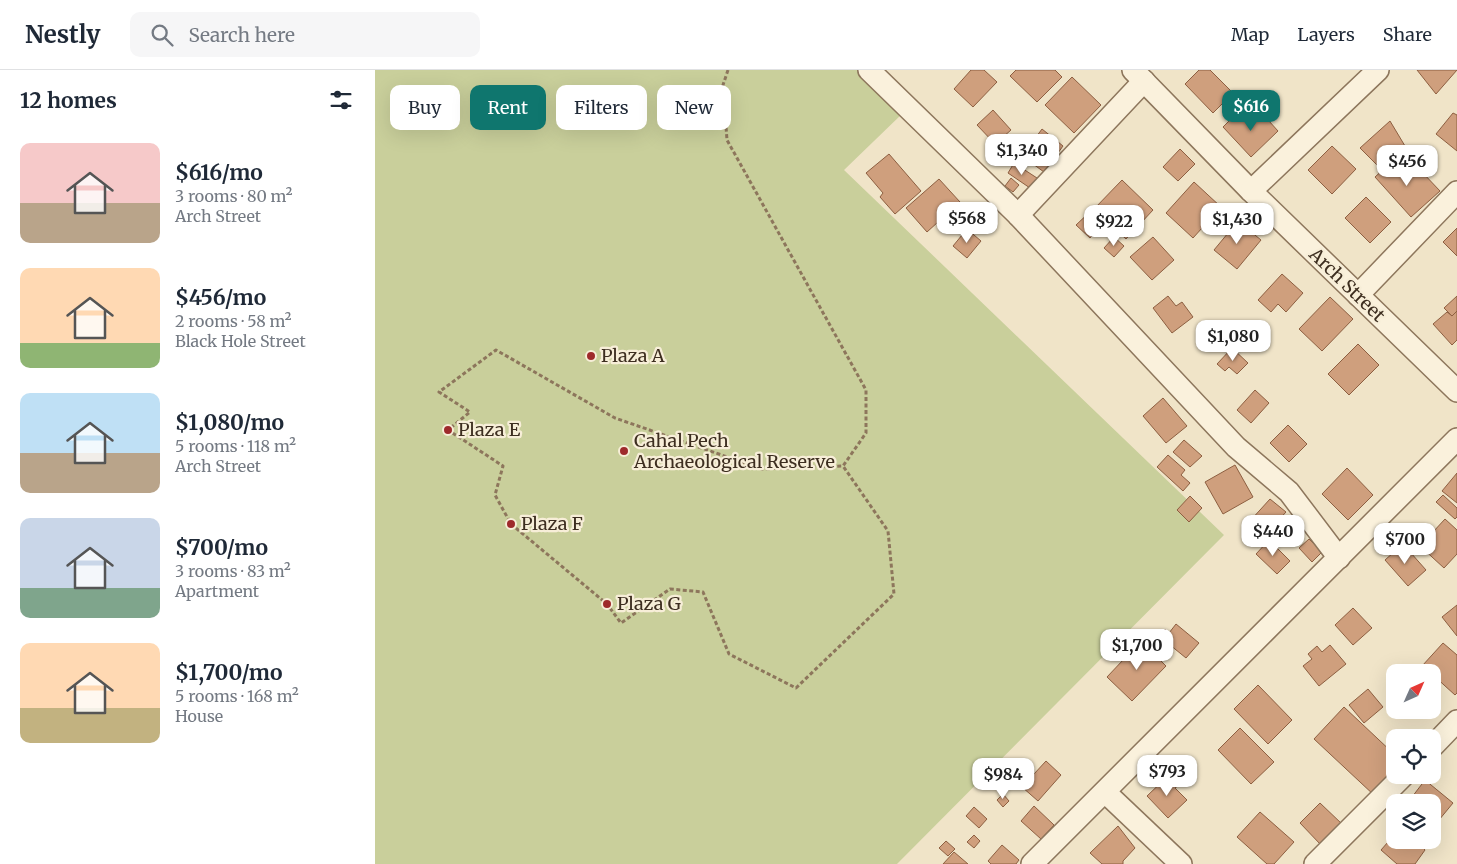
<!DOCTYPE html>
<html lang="en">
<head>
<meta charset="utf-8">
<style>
	body { margin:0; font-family:Merriweather,serif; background:#f6f6f7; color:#1f2937; height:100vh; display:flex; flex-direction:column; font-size:19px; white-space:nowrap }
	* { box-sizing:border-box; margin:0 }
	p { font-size:16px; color:#747a83 }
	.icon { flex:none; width:28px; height:28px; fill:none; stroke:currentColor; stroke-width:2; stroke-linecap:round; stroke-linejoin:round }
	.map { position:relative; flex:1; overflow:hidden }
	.side { display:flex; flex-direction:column; background:#fff; width:375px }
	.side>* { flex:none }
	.hud { position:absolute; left:15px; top:15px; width:475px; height:45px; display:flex; gap:10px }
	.needle { width:32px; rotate:45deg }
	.controls { position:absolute; left:1011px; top:594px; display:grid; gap:10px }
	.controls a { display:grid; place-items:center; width:55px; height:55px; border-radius:10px; background:#fff; box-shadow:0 5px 20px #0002; font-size:25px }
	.price { position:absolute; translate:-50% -42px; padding:0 11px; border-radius:10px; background:#fff; color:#222; font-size:16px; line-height:32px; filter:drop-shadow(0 1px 2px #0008) }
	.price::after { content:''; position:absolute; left:50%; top:30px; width:15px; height:11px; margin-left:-8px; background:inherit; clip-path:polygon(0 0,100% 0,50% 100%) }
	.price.on { background:#0f766e; color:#fff }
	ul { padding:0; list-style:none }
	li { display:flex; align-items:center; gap:15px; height:125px; padding:0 20px }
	li span { display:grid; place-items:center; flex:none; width:140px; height:100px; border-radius:10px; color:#555 }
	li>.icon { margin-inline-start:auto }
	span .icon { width:60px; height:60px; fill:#fffc; stroke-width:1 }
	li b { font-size:21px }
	h2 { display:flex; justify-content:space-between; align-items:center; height:60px; padding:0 20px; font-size:21px }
	.tag { padding:0 18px; border-radius:10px; background:#fff; box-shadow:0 5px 20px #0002; font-size:18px; line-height:45px }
	.tag.on { background:#0f766e; color:#fff }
	header { display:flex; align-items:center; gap:30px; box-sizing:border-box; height:70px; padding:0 25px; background:#fff; border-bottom:1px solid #e0e1e3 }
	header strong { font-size:24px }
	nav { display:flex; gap:28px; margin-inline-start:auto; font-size:18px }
	.search { width:350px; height:45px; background:#f6f6f7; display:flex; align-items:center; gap:12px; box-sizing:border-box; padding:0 18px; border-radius:10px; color:#747a83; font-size:19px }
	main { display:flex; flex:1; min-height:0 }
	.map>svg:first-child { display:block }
</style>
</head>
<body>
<header>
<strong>Nestly</strong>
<div class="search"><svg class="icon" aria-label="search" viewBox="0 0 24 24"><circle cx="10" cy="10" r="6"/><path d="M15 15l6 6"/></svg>Search here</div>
<nav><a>Map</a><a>Layers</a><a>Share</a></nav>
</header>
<main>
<section class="side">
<h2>12 homes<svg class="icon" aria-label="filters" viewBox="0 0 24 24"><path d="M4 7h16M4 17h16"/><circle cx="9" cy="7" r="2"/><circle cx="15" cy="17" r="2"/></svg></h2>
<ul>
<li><span style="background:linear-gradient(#f6c9c9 60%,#b9a48a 0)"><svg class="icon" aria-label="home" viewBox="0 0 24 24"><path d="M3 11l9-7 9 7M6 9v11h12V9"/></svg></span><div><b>$616/mo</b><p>3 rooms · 80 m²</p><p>Arch Street</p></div></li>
<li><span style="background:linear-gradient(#ffd9b3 75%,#8fb573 0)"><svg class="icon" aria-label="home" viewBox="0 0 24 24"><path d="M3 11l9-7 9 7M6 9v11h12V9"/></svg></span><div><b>$456/mo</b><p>2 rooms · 58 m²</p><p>Black Hole Street</p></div></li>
<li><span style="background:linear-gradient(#bfe0f5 60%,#b9a48a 0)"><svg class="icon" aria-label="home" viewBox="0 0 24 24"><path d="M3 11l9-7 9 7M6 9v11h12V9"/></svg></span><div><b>$1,080/mo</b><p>5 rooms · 118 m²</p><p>Arch Street</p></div></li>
<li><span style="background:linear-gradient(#c9d6e8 70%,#7fa58c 0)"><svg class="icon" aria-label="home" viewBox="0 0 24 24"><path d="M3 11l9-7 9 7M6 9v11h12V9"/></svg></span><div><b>$700/mo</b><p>3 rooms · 83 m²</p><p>Apartment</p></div></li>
<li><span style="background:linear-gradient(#ffd9b3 65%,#c2b280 0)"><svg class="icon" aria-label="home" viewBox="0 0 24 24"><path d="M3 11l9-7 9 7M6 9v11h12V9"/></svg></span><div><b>$1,700/mo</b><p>5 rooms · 168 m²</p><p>House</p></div></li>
</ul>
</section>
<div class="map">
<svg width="1082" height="794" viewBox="0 0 1082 794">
	<rect width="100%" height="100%" fill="#f0e4c8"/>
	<path fill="#c9cf9b" d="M0 0H486L528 43 469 100 849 465 522 794H0Z"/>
	<g fill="#cf9f7d" stroke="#8d5f41">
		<path d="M596 0H609L622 12 598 37 579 19Z"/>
		<path d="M641 0H680L687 7 662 32 635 6Z"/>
		<path d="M824 0H835L858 23 838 43 810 14Z"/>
		<path d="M1042 0H1082L1061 24Z"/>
		<path d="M697 7 726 35 699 63 670 35Z"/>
		<path d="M618 40 636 60 620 74 602 55Z"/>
		<path d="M884 40 903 61 876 87 848 57 862 43 871 52Z"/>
		<path d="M1078 43 1082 45V81L1061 64Z"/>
		<path d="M1015 51 1030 76 1004 97 985 78Z"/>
		<path d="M667 59 688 76 669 102 647 86Z"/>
		<path d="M957 76 981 99 957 124 933 100Z"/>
		<path d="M805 79 820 94 803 111 788 97Z"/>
		<path d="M514 84 546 121 520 144 505 127 508 123 491 103Z"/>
		<path d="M1020 89 1031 100 1034 97 1042 106 1047 102 1065 121 1036 147 1000 107Z"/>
		<path d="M639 93 662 108 655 118 633 103Z"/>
		<path d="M636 108 644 115 638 122 630 116Z"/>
		<path d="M564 109 585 132 552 162 531 138Z"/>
		<path d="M747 110 778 140 751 169 719 139Z"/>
		<path d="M819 112 846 137 818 168 791 143Z"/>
		<path d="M991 127 1016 152 995 173 970 148Z"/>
		<path d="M717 140 730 153 715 168 701 155Z"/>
		<path d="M863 151 886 170 862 199 839 180Z"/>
		<path d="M1082 158V186L1068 172Z"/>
		<path d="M592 159 606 171 592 188 578 176Z"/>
		<path d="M739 167 749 176 739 187 729 178Z"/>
		<path d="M778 167 799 190 777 210 755 187Z"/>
		<path d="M907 204 928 223 911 242 903 234 896 242 883 230Z"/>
		<path d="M793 226 801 236 807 232 818 247 797 263 778 238Z"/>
		<path d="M1082 226V241L1077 246 1069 238Z"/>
		<path d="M955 227 978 249 947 281 924 259Z"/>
		<path d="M1082 241V270L1077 275 1058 254 1072 242 1077 246Z"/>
		<path d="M983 274 1004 295 974 325 953 304Z"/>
		<path d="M857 278 873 293 862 304 854 297 850 301 842 294Z"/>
		<path d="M880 320 894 333 876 353 862 340Z"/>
		<path d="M788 328 812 356 791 373 768 346Z"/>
		<path d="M913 355 932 374 914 392 895 373Z"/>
		<path d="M809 370 827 386 815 397 798 382Z"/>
		<path d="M793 385 810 400 806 405 815 413 808 421 782 397Z"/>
		<path d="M860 395 878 427 848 444 830 412Z"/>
		<path d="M972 398 998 425 973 450 947 424Z"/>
		<path d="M1082 403V433L1067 421Z"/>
		<path d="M1068 425 1082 438V447L1080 449 1061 432Z"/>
		<path d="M815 426 827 438 814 452 802 440Z"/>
		<path d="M895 429 911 442 890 465 875 451Z"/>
		<path d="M1070 449 1082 460V484L1069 498 1045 476Z"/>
		<path d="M934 469 947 482 937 492 924 478Z"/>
		<path d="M894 470 915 491 902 504 881 484Z"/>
		<path d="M1028 474 1051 500 1033 516 1010 490Z"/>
		<path d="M1082 535V566L1067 547Z"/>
		<path d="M978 538 997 558 978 575 960 555Z"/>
		<path d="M801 554 824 573 811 588 784 566 790 559 794 563Z"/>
		<path d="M766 571 791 596 757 631 732 607Z"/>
		<path d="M1068 573 1082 585V623L1080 625 1058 605V602H1054L1047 596Z"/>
		<path d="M955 575 971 594 944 616 928 596 937 589 933 584 942 576 947 582Z"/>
		<path d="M883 615 917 650 893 674 859 639Z"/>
		<path d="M993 619 1008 637 989 653 974 635Z"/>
		<path d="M969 637 1020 685V704L1000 726 939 669Z"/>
		<path d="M865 658 899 692 876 714 843 680Z"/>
		<path d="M671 691 686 705 663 731 647 717Z"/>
		<path d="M794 705 804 715 800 718 812 730 793 748 772 726Z"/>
		<path d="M1050 710 1078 733 1064 750 1058 744V732H1043L1037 727Z"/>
		<path d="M628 724 634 731 628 737 622 730Z"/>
		<path d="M945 733 967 754 946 775 925 753Z"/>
		<path d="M659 736 679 755 666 769 646 751Z"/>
		<path d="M599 737 612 749 604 758 591 746Z"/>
		<path d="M885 742 919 772 899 794H892L862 767Z"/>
		<path d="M743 756 760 778 748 791V794H727L715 783Z"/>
		<path d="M1020 764V770H1041L1050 780 1040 794H1022L1006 780Z"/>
		<path d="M599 765 605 771 599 778 592 772Z"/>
		<path d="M571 771 580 779 573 786 564 778Z"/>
		<path d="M627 775 644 790 641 794H616L613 791Z"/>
		<path d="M579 782 593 794H568Z"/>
	</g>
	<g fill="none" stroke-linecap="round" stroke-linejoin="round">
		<g stroke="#8d765c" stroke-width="24">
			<g id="minor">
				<path d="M494 0 643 145 861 377 914 422 964 488"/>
				<path d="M758 0 876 121 1082 321"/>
				<path d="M876 121 1003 0"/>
				<path d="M643 145 769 11"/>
				<path d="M983 225 1082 122"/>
				<path d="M1058 676 1082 651"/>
				<path d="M730 722 806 794"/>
				<path d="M657 794 1082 369"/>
				<path d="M940 794 1029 705"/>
			</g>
		</g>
		<path stroke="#8d765c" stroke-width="3" stroke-dasharray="4 2.5" stroke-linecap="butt" d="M353 0 348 15 352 70 491 320V363L468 396 387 399 240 348 121 280 64 322 95 342 73 360 128 396 120 425 136 454 232 534 246 553 295 519 328 522 354 584 421 618 519 524 513 461 468 396"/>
		<use href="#minor" stroke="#faf1dc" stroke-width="21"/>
	</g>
	<g fill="#9e2a2b" stroke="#f7eed8" stroke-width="2">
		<circle cx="216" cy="286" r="5"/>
		<circle cx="73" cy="360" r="5"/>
		<circle cx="249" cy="381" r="5"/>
		<circle cx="136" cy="454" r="5"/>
		<circle cx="232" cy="534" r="5"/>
	</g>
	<g text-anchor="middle" stroke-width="4.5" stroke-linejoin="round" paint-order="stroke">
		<g font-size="18" fill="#3d2e20" stroke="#f7eed8">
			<text transform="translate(972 215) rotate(44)" y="6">Arch Street</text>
		</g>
		<g font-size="18" fill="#3d2e20" stroke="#f7eed8" text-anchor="start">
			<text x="226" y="292">Plaza A</text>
			<text x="83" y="366">Plaza E</text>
			<text x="259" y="377">Cahal Pech<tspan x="259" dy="21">Archaeological Reserve</tspan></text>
			<text x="146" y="460">Plaza F</text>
			<text x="242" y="540">Plaza G</text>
		</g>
	</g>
</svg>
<div class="controls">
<a><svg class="needle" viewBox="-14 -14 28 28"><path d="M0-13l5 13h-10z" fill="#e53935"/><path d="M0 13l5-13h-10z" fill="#747a83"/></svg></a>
<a><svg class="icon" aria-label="locate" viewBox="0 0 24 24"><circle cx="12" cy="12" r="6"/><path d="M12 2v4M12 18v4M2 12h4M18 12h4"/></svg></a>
<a><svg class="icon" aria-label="layers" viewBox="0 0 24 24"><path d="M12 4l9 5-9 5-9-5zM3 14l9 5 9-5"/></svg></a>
</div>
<b class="price on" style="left:876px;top:62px">$616</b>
<b class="price" style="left:647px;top:106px">$1,340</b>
<b class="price" style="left:1032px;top:117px">$456</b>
<b class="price" style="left:592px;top:174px">$568</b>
<b class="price" style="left:862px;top:175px">$1,430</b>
<b class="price" style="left:739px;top:177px">$922</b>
<b class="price" style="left:858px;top:292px">$1,080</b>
<b class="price" style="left:898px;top:487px">$440</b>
<b class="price" style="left:1030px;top:495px">$700</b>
<b class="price" style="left:762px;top:601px">$1,700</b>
<b class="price" style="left:792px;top:727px">$793</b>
<b class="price" style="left:628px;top:730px">$984</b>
<div class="hud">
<a class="tag">Buy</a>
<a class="tag on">Rent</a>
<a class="tag">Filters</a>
<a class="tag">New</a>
</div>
</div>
</main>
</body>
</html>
